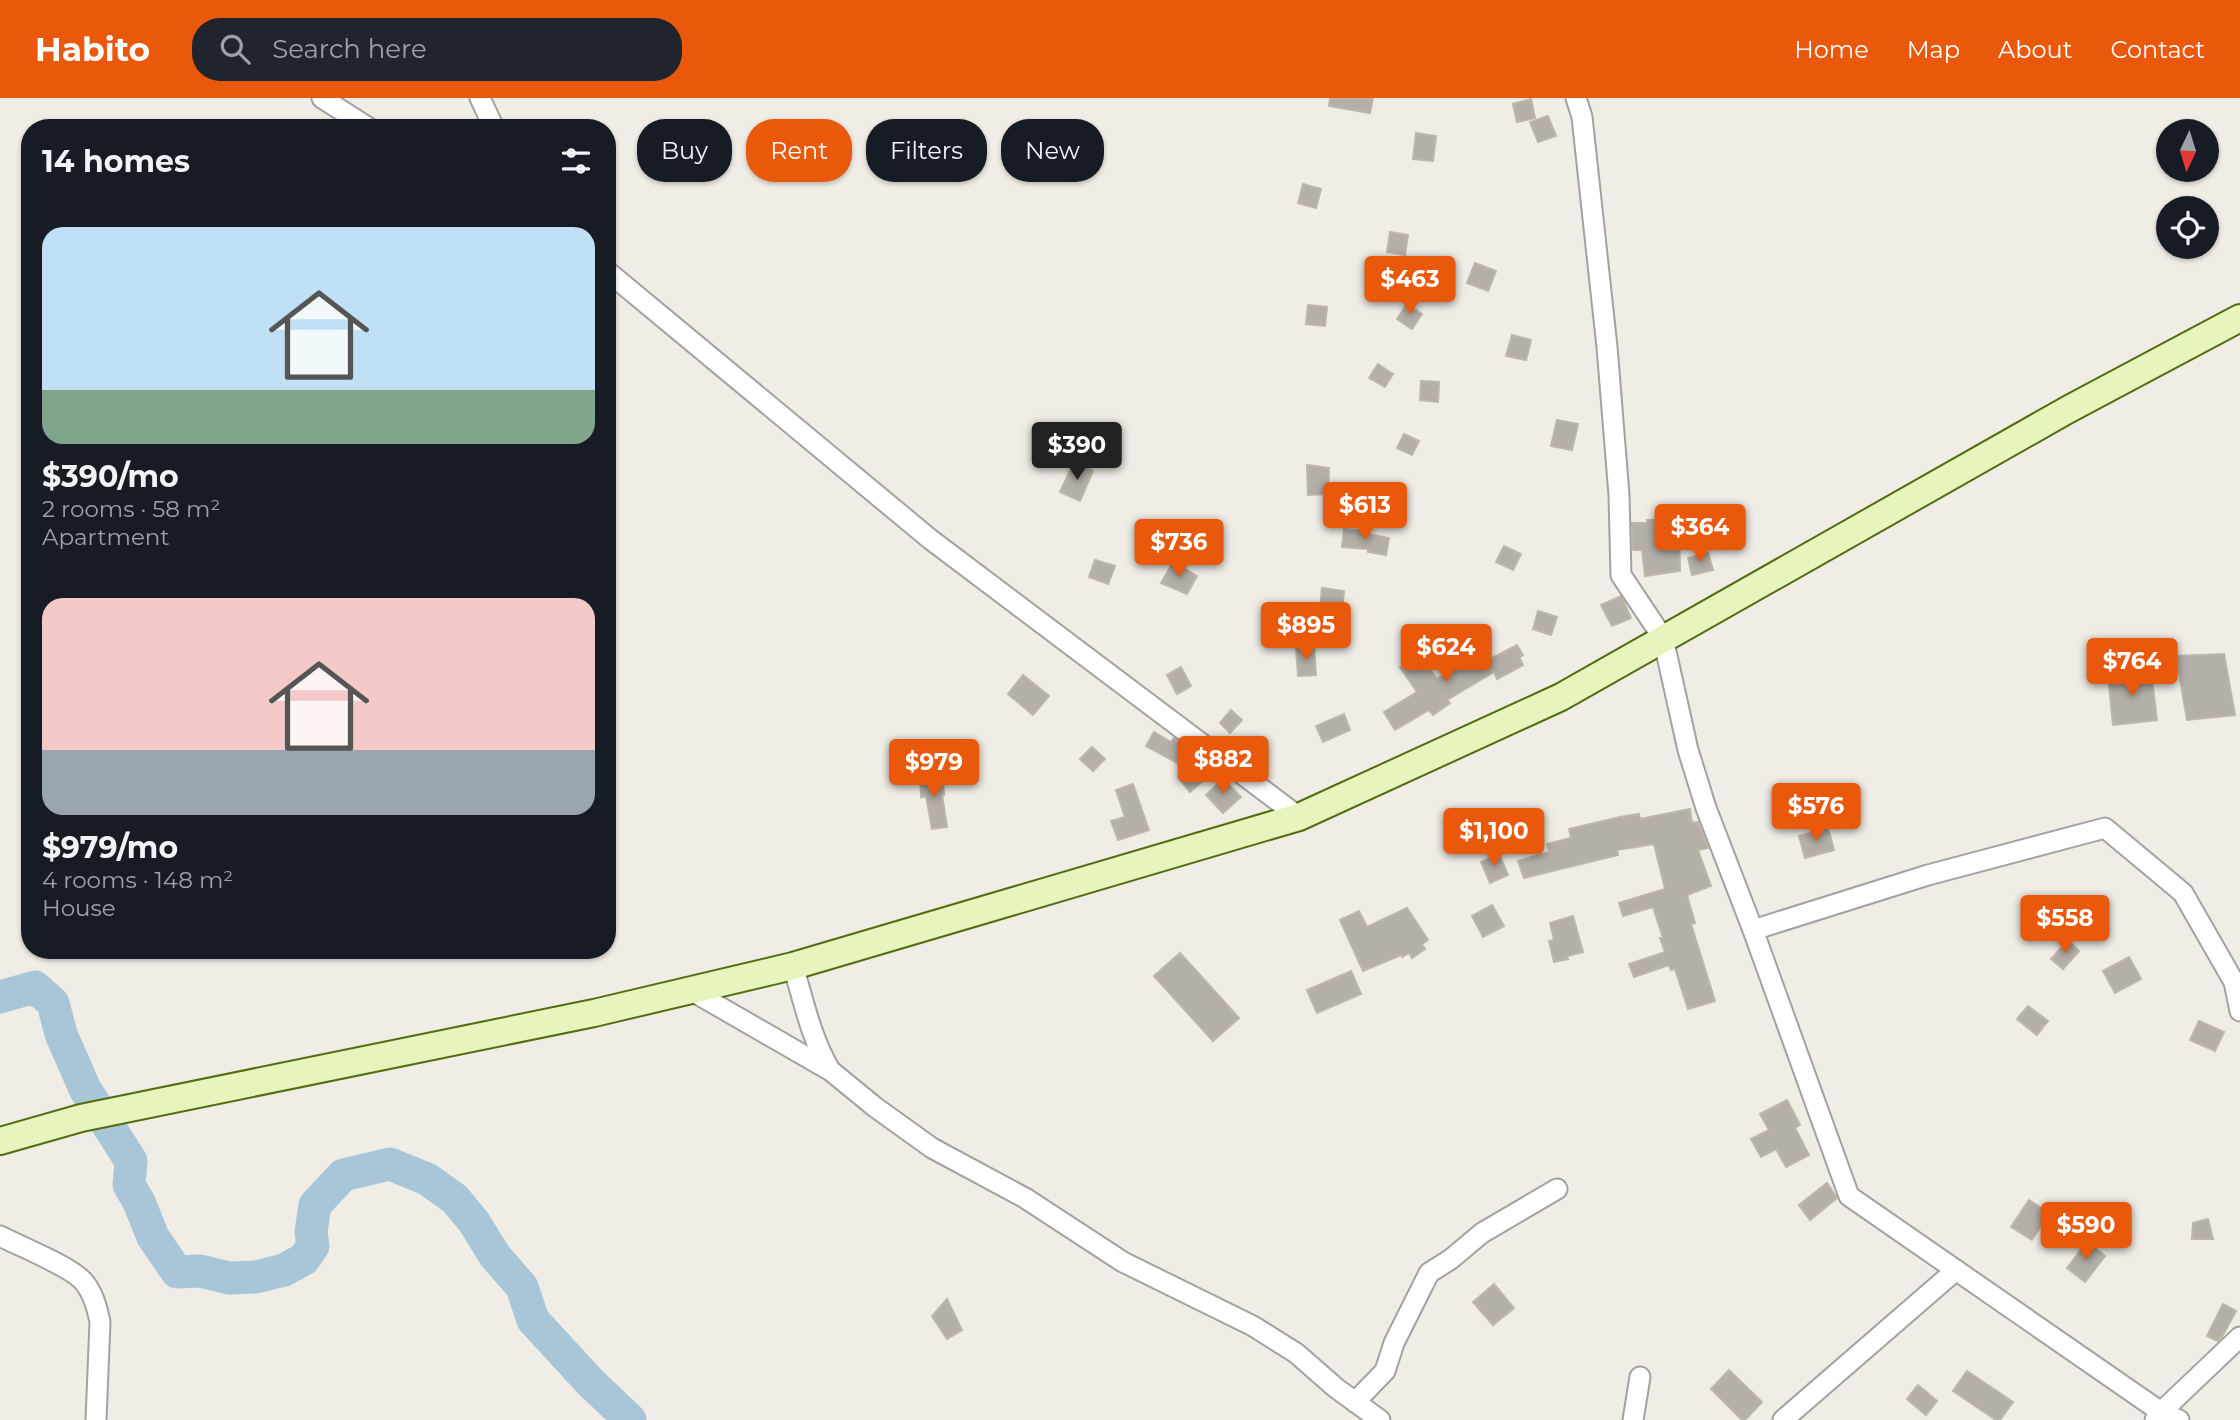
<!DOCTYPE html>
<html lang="en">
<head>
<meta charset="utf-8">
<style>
	body { margin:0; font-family:Montserrat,sans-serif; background:#20242c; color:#f1f3f6; height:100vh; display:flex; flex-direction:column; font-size:26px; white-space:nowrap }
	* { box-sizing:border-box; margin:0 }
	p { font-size:23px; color:#9ea1a6 }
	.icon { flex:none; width:38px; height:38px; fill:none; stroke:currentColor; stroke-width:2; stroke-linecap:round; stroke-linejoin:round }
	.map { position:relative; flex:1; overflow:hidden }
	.side { position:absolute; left:21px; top:21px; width:595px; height:840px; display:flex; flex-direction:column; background:#171b24; border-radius:28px; box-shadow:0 2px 5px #0004 }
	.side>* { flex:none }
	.banner { position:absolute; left:637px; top:21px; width:665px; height:63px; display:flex; gap:14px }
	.needle { width:46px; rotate:184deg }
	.tools { position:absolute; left:2156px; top:21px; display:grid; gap:14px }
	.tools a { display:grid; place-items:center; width:63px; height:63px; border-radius:50%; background:#171b24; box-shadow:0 2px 5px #0004; font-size:35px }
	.price { position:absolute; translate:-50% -60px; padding:0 16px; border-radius:7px; background:#ea580c; color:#fff; font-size:23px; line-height:46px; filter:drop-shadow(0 2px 4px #0008) }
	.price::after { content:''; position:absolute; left:50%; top:42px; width:21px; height:16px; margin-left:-10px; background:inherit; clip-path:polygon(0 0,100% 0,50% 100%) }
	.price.current { background:#222; color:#fff }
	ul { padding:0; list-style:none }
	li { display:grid; align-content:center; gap:14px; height:371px; padding:0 21px }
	li span { display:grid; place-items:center; height:217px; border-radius:21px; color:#555 }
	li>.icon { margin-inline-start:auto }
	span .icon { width:126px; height:126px; fill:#fffc; stroke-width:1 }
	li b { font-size:30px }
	h2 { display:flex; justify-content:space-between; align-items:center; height:84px; padding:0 21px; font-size:30px }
	.pill { padding:0 24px; border-radius:28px; background:#171b24; box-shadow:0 2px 5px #0004; font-size:24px; line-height:63px }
	.pill.current { background:#ea580c; color:#fff }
	header { display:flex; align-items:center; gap:42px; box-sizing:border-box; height:98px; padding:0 35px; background:#ea580c; color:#fff }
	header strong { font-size:33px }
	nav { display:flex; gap:38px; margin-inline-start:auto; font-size:24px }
	.search { width:490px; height:63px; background:#20242c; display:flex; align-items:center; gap:18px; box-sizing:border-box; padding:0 24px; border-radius:28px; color:#9ea1a6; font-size:26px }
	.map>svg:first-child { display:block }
</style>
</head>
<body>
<header>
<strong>Habito</strong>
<div class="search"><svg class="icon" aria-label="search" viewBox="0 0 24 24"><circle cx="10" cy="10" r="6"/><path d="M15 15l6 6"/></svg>Search here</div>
<nav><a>Home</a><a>Map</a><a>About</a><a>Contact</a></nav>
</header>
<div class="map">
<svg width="2240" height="1322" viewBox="0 0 2240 1322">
	<rect width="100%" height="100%" fill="#efede5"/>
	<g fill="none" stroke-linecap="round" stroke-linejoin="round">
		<path stroke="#a9c6d9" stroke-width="33" d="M0 899 35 889 53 905 61 936 85 991 131 1063 129 1087 139 1104 153 1139 177 1174 200 1173 229 1180 256 1179 284 1172 304 1161 313 1148 311 1134 315 1107 343 1077 390 1066 427 1081 455 1101 474 1124 495 1158 522 1189 533 1222 591 1285 630 1322"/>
	</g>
	<g fill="#b4afa8" stroke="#bfb6a9" stroke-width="2">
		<path d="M1330 0H1373L1370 15 1329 8Z"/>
		<path d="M1531 1 1535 20 1517 24 1513 6Z"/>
		<path d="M1548 18 1556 38 1538 44 1530 24Z"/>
		<path d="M1416 35 1436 38 1433 63 1413 61Z"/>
		<path d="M1303 86 1321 91 1316 110 1298 105Z"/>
		<path d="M1390 134 1408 137 1405 157 1387 154Z"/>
		<path d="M1475 165 1496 173 1488 193 1467 185Z"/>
		<path d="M1407 206 1422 216 1412 231 1397 221Z"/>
		<path d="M1308 207 1327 209 1325 228 1306 226Z"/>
		<path d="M1512 237 1531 242 1526 262 1506 258Z"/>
		<path d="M1378 266 1393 276 1385 289 1369 280Z"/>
		<path d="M1421 283 1439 284 1438 304 1420 302Z"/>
		<path d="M1557 322 1578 326 1572 352 1551 348Z"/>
		<path d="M1404 336 1419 343 1412 357 1397 350Z"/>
		<path d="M1074 364 1093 373 1080 403 1060 394Z"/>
		<path d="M1307 367 1329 370 1328 396 1308 397Z"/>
		<path d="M1679 421 1680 473 1645 478 1642 452H1633L1632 425H1647V422Z"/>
		<path d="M1344 431 1364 433 1363 435 1389 440 1386 457 1368 454V451L1342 449Z"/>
		<path d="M1169 443 1186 447 1183 463 1166 459Z"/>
		<path d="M1504 448 1521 456 1513 472 1496 464Z"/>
		<path d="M1708 455 1713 472 1692 477 1688 460Z"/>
		<path d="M1095 462 1115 468 1108 486 1089 479Z"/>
		<path d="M1173 464 1197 478 1187 496 1161 485Z"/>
		<path d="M1322 490 1344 493 1342 515 1320 512Z"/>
		<path d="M1621 498 1631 520 1612 528 1601 507Z"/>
		<path d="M1538 513 1557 519 1551 537 1533 531Z"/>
		<path d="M1517 547 1523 557 1519 559 1523 567 1497 581 1494 574 1447 602 1450 605 1433 617 1429 612 1395 632 1384 614 1417 594 1400 569 1419 557 1437 581 1473 559 1477 568Z"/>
		<path d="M1314 550 1316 577 1298 578 1296 551Z"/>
		<path d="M2224 556 2235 617 2187 622 2176 558Z"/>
		<path d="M1181 569 1191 588 1177 596 1167 577Z"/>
		<path d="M2151 573 2157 622 2113 627 2108 577Z"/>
		<path d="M1023 577 1049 598 1033 617 1008 596Z"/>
		<path d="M1231 612 1242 622 1230 635 1220 625Z"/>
		<path d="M1344 616 1350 632 1323 644 1316 628Z"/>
		<path d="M1154 634 1171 644 1174 640 1193 654 1183 668 1146 648Z"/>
		<path d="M1092 649 1105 661 1093 673 1080 661Z"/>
		<path d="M1193 665 1206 680 1190 694 1178 679Z"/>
		<path d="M942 675 944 697H942L947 729 932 731 926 698 921 699 920 678Z"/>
		<path d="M1223 681 1241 699 1223 715 1206 697Z"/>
		<path d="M1133 686 1149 732 1118 742 1111 723 1125 719 1116 692Z"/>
		<path d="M1690 711 1692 725 1698 724 1708 750 1698 752 1711 788 1687 797 1695 825 1691 826 1715 903 1688 911 1675 871 1671 872 1669 867 1634 879 1629 866 1665 854 1660 840H1663L1653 809 1623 818 1619 805 1665 791 1654 746 1617 752 1618 757 1524 780 1518 763 1549 754 1547 746 1571 740 1569 731 1620 719 1639 716 1640 721Z"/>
		<path d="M1828 730 1834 752 1805 760 1799 738Z"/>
		<path d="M1499 756 1508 777 1490 785 1481 764Z"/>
		<path d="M1492 807 1504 828 1483 839 1472 818Z"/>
		<path d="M1407 810 1428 842 1422 846 1425 851 1412 860 1409 855 1402 859 1401 857 1363 873 1340 822 1359 813 1367 829Z"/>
		<path d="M1573 818 1583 854 1567 858 1568 861 1554 864 1549 843 1554 842 1550 825Z"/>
		<path d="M2068 843 2079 853 2063 871 2051 861Z"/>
		<path d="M1180 855 1239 920 1213 943 1154 878Z"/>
		<path d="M2129 859 2141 881 2115 895 2103 873Z"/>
		<path d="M1351 873 1361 896 1317 915 1307 892Z"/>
		<path d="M2028 908 2048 923 2037 937 2017 921Z"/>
		<path d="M2199 923 2224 934 2215 953 2190 942Z"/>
		<path d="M1787 1002 1800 1027 1795 1030 1809 1057 1786 1069 1776 1051 1761 1059 1751 1041 1769 1032 1760 1016Z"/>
		<path d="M1827 1085 1837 1100 1810 1122 1799 1107Z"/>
		<path d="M2029 1102 2049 1115 2032 1142 2011 1129Z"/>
		<path d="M2208 1121 2213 1141H2192L2193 1125Z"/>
		<path d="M2087 1144 2105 1158 2085 1184 2067 1170Z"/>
		<path d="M1494 1186 1514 1210 1493 1227 1473 1204Z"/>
		<path d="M947 1201 962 1232 947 1241 932 1218Z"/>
		<path d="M2223 1206 2236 1213 2222 1239 2218 1243 2207 1238Z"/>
		<path d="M1729 1272 1762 1304 1745 1322H1742L1711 1291Z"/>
		<path d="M1967 1273 2013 1304 2000 1322H1996L1953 1293Z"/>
		<path d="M1918 1287 1937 1303 1926 1317 1907 1301Z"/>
	</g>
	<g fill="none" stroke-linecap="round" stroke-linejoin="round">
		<g stroke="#a2a2a2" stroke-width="23">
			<g id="street">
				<path d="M322 0 369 30"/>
				<path d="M480 0 494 30"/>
				<path d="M1576 0 1582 19 1607 249 1619 397 1621 477 1663 540 1688 652 1706 710 1753 832 1849 1098 2161 1314 2155 1322"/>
				<path d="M607 173 930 441 1299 719"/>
				<path d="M1753 832 1928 777 2105 730 2183 795 2234 884 2240 913"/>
				<path d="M793 868C804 904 811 940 830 972"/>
				<path d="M692 893 831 973 875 1009 932 1050 1025 1100 1123 1164 1253 1228 1296 1255 1336 1290 1380 1322"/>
				<path d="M0 1138C19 1148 70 1168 83 1183 93 1194 97 1209 100 1224L96 1322"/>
				<path d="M1355 1304 1385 1273 1394 1245 1429 1175 1451 1161 1482 1135 1557 1091"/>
				<path d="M1633 1322 1640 1279"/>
				<path d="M1783 1322 1956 1172"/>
				<path d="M2179 1322 2161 1314 2240 1239"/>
			</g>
		</g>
		<g stroke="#536d0e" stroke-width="30">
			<path id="secondary" d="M0 1043 81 1020 594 915 793 868 1299 719 1561 599 2069 311 2240 220"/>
		</g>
		<use href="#street" stroke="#fff" stroke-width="19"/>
		<use href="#secondary" stroke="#e8f4be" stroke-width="26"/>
	</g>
</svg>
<div class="tools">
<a><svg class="needle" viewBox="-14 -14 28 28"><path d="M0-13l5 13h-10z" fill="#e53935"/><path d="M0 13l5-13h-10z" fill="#9ea1a6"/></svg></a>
<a><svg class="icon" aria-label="locate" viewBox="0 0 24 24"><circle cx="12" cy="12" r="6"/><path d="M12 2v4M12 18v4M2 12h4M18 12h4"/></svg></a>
</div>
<b class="price" style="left:1410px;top:218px">$463</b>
<b class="price current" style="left:1077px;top:384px">$390</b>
<b class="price" style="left:1365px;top:444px">$613</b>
<b class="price" style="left:1700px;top:466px">$364</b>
<b class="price" style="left:1179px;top:481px">$736</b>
<b class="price" style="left:1306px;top:564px">$895</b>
<b class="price" style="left:1446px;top:586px">$624</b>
<b class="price" style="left:2132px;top:600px">$764</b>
<b class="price" style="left:1223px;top:698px">$882</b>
<b class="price" style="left:934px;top:701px">$979</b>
<b class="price" style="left:1816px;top:745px">$576</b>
<b class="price" style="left:1494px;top:770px">$1,100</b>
<b class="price" style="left:2065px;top:857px">$558</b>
<b class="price" style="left:2086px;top:1164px">$590</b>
<div class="banner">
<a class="pill">Buy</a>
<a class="pill current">Rent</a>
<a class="pill">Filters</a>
<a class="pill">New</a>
</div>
<section class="side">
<h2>14 homes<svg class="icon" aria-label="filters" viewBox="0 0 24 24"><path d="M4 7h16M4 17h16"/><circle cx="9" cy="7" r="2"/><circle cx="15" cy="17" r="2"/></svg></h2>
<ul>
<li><span style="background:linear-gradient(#bfe0f5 75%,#7fa58c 0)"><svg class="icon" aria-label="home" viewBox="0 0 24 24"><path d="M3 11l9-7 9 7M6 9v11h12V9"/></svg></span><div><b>$390/mo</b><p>2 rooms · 58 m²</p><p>Apartment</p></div></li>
<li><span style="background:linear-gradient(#f6c9c9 70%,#9aa5b1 0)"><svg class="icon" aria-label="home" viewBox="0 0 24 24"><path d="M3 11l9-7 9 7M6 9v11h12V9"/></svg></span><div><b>$979/mo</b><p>4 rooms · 148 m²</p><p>House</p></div></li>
</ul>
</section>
</div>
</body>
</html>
